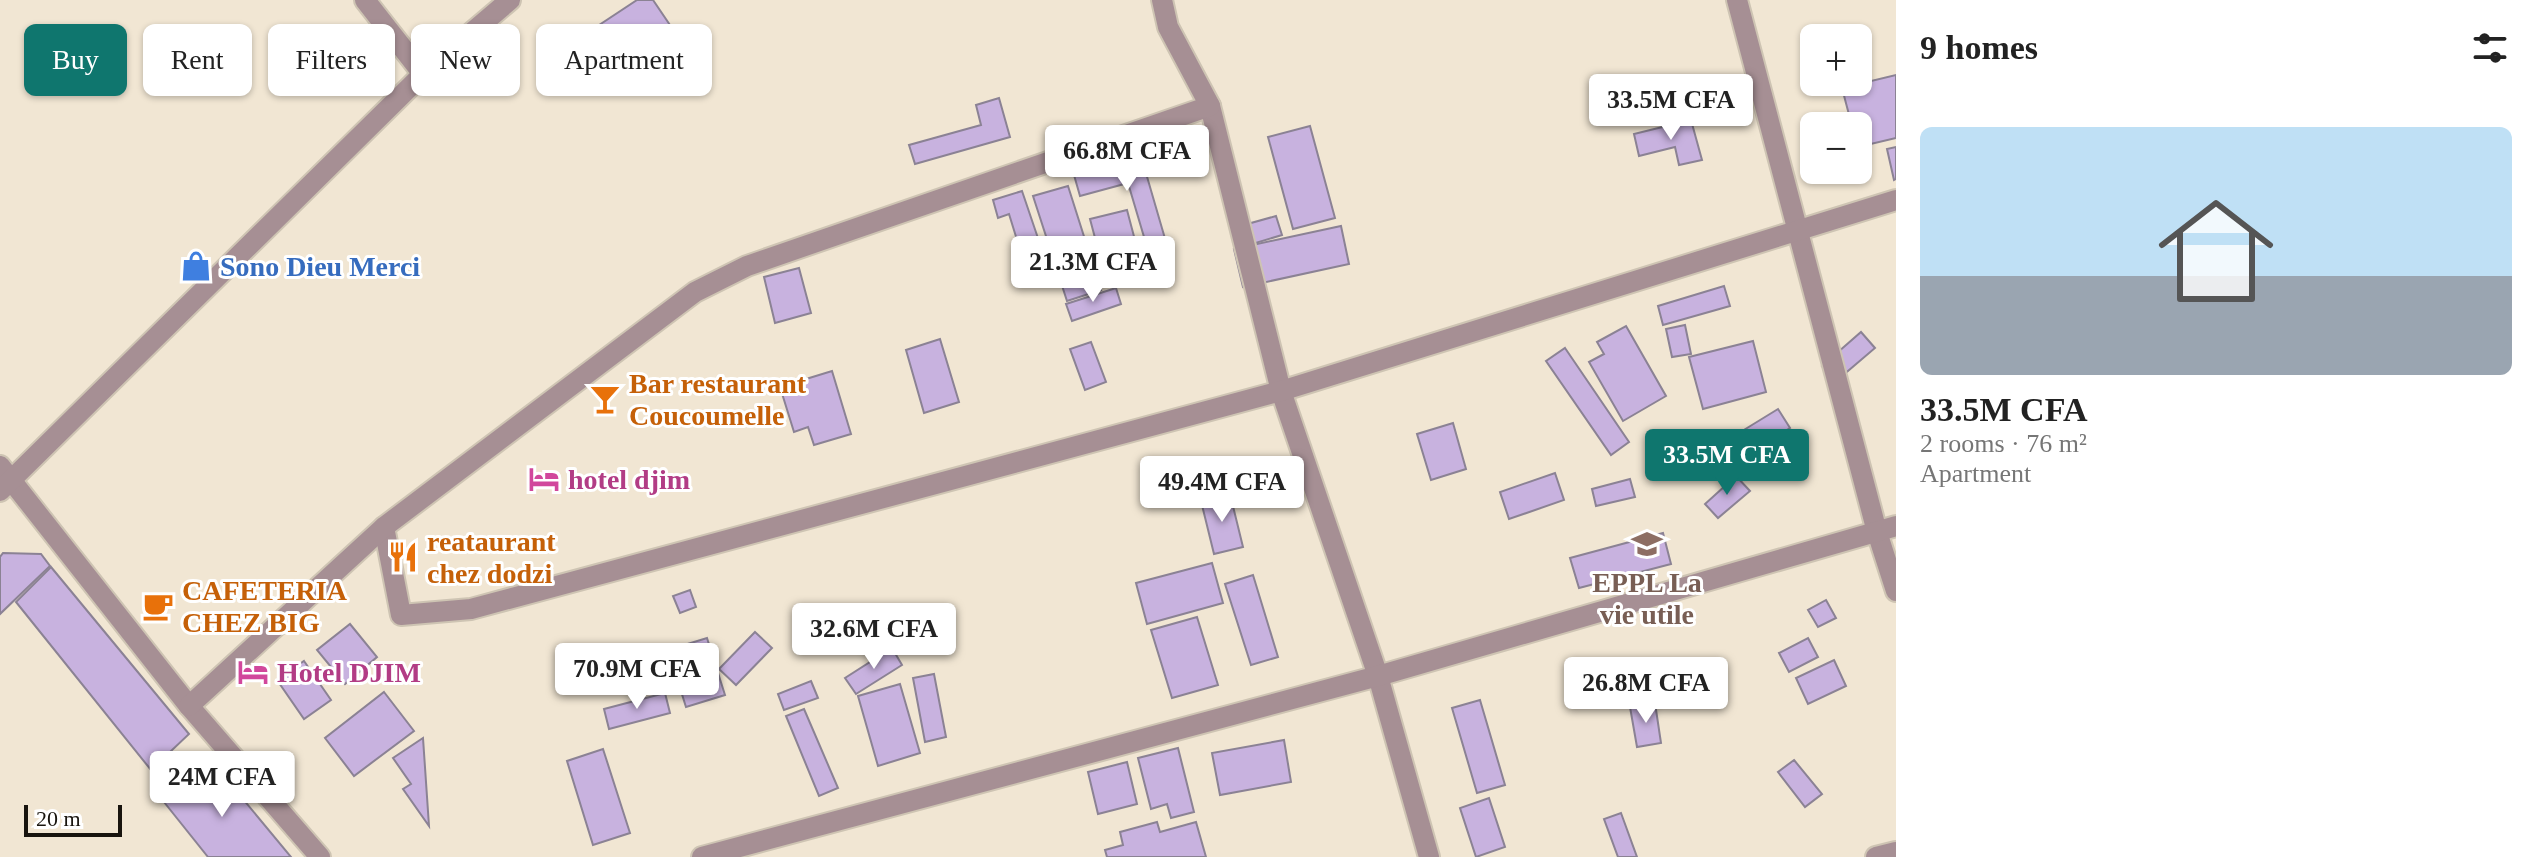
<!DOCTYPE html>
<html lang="en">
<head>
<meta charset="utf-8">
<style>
	body { margin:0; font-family:Georgia,serif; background:#f2f2f2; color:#222; height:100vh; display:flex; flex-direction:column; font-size:30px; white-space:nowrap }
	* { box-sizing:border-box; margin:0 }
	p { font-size:26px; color:#767676 }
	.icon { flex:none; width:44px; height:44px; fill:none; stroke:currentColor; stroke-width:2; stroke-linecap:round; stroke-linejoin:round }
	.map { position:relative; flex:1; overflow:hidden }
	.details { display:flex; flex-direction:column; background:#fff; width:640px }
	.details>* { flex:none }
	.top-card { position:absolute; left:24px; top:24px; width:760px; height:72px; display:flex; gap:16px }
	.tools { position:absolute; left:1800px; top:24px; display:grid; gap:16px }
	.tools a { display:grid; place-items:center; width:72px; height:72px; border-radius:12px; background:#fff; box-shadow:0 2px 6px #0004; font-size:40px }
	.scale { position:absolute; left:24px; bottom:20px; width:98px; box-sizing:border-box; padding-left:8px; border:4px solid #18140e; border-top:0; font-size:22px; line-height:28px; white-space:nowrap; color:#18140e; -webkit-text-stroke:6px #fff; paint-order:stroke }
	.price { position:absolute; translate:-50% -68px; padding:0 18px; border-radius:8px; background:#fff; color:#222; font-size:26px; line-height:52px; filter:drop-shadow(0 2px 4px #0008) }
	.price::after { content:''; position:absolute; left:50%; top:48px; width:24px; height:18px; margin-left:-12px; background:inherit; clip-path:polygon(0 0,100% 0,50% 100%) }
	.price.on { background:#0f766e; color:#fff }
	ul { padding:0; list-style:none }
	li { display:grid; align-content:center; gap:16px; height:424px; padding:0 24px }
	li span { display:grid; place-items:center; height:248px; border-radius:12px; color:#555 }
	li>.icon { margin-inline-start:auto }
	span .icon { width:144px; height:144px; fill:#fffc; stroke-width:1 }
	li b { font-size:34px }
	h2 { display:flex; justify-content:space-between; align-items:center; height:96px; padding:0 24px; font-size:34px }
	.tag { padding:0 28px; border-radius:12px; background:#fff; box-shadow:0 2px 6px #0004; font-size:28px; line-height:72px }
	.tag.on { background:#0f766e; color:#fff }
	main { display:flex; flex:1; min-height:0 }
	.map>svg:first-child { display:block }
</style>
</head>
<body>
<main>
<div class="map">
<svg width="1896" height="857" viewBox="0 0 1896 857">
	<rect width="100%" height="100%" fill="#f1e6d3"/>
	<g fill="#c8b2df" stroke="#8b8294" stroke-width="2">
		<path d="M637 0H653L674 31 604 78 578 39Z"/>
		<path d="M1896 75V138L1858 147V126H1852L1842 88Z"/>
		<path d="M999 98 1010 137 915 164 909 145 981 125 976 105Z"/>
		<path d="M1691 120 1702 160 1679 165 1675 147 1639 156 1634 134Z"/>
		<path d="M1310 126 1335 218 1293 229 1268 137Z"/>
		<path d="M1896 147V179L1894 180 1887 149Z"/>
		<path d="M1141 156 1166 242 1147 247 1128 183 1080 196 1074 175Z"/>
		<path d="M1068 186 1101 290 1067 301 1033 196Z"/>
		<path d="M1022 191 1042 250 1022 256 1009 214 998 218 993 200Z"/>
		<path d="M1127 210 1136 244 1099 253 1090 219Z"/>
		<path d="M1276 216 1282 235 1239 248 1233 228Z"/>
		<path d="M1341 226 1349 264 1243 287 1234 249Z"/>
		<path d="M1154 254 1159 271 1106 286 1102 270Z"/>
		<path d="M799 268 811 313 775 323 764 277Z"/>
		<path d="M1724 286 1730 306 1663 325 1658 306Z"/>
		<path d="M1116 288 1121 304 1072 321 1066 304Z"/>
		<path d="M1685 325 1691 354 1672 357 1666 329Z"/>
		<path d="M1626 326 1666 396 1623 421 1589 362 1604 354 1597 342Z"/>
		<path d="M1861 332 1875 348 1835 382 1822 366Z"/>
		<path d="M940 339 959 402 924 413 906 350Z"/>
		<path d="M1753 341 1766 392 1703 409 1689 357Z"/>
		<path d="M1091 342 1106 382 1085 390 1070 349Z"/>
		<path d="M1565 348 1629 442 1611 455 1546 361Z"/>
		<path d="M832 371 851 434 814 445 808 427 794 432 780 387Z"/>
		<path d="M1778 409 1790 428 1733 463 1721 444Z"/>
		<path d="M1453 423 1466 469 1431 480 1417 434Z"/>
		<path d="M1555 473 1564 500 1509 519 1500 492Z"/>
		<path d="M1736 476 1750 491 1718 518 1705 504Z"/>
		<path d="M1630 479 1635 497 1596 506 1592 489Z"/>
		<path d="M1230 494 1243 547 1214 554 1201 501Z"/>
		<path d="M1663 533 1671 564 1579 588 1570 558Z"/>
		<path d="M3 553 41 554 50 566 0 614V557Z"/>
		<path d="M1212 563 1223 603 1147 624 1136 583Z"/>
		<path d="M51 567 189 734 151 770 16 602Z"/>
		<path d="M1253 575 1278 657 1251 665 1225 584Z"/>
		<path d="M690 590 696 607 680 613 673 596Z"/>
		<path d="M1826 600 1836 618 1818 627 1808 610Z"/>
		<path d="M1197 617 1218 685 1172 698 1151 630Z"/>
		<path d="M350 624 377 657 345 684 317 650Z"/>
		<path d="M755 632 772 648 736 685 719 669Z"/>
		<path d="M707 638 725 695 686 707 668 650Z"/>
		<path d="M1808 638 1818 657 1789 672 1779 653Z"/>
		<path d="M892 648 902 665 856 694 845 678Z"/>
		<path d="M1834 660 1846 686 1808 704 1796 678Z"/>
		<path d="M304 661 331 700 304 719 277 680Z"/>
		<path d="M934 674 946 737 925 742 913 678Z"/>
		<path d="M811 681 818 698 784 710 778 694Z"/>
		<path d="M900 684 920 753 878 766 858 696Z"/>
		<path d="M384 692 414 731 354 776 325 738Z"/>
		<path d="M665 693 670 713 609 729 604 709Z"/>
		<path d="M1480 700 1505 785 1477 793 1452 708Z"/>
		<path d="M1655 703 1661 743 1637 747 1630 707Z"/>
		<path d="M804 709 838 788 819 796 786 716Z"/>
		<path d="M423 738 429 826 403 789 411 784 393 758Z"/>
		<path d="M1284 740 1291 782 1220 795 1212 753Z"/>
		<path d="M1178 748 1194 812 1171 818 1167 804 1151 809 1138 758Z"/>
		<path d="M603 749 630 833 593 845 567 761Z"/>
		<path d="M1794 760 1822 794 1805 807 1778 772Z"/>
		<path d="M1127 762 1137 804 1098 814 1088 772Z"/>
		<path d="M214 764 291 857H208L164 802Z"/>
		<path d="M1489 798 1505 847 1476 857 1460 808Z"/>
		<path d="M1621 813 1637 857H1618L1604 819Z"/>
		<path d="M1157 822 1160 832 1196 822 1206 857H1107L1105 850 1123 845 1120 832Z"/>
	</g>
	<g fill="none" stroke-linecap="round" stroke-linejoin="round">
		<g stroke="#cec4b3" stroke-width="24">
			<g id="street">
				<path d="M365 0 423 74"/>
				<path d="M1737 0 1877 532 1896 591"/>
				<path d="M1210 106 1281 391 1378 676 1429 857"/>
				<path d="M0 466 189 706 320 857"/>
				<path d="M0 491 423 74 510 0"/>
				<path d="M384 527 401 615 471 609 1281 391 1896 200"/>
				<path d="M189 706 384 527 695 292 747 266 1210 106 1168 27 1162 0"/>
				<path d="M702 857 1378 676 1896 526"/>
				<path d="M1876 857 1896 852"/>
			</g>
		</g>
		<use href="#street" stroke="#a68f94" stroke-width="20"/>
	</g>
	<defs>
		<g id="shop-bare" transform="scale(2.4)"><path d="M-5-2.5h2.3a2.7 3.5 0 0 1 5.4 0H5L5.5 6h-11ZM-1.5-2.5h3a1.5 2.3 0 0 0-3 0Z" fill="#3f7fe0" stroke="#fff" stroke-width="2.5" paint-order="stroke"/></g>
		<g id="bar-bare" transform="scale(2.4)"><path d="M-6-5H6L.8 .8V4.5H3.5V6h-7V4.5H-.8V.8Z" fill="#e8710a" stroke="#fff" stroke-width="2.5" paint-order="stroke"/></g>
		<g id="hotel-bare" transform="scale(2.4)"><path d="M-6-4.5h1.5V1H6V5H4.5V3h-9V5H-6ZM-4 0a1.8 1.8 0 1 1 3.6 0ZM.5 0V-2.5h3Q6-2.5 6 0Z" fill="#d1479c" stroke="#fff" stroke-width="2.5" paint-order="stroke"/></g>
		<g id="school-bare" transform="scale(2.4)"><path d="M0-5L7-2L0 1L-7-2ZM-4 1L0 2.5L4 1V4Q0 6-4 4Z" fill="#8d6e63" stroke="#fff" stroke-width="2.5" paint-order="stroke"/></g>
		<g id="restaurant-bare" transform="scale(2.4)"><path d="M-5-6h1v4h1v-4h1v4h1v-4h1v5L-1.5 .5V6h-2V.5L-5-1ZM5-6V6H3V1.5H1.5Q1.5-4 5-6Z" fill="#e8710a" stroke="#fff" stroke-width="2.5" paint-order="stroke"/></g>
		<g id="cafe-bare" transform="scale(2.4)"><path d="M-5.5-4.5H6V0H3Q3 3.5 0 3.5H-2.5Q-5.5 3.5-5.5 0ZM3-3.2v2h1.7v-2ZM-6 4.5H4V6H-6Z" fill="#e8710a" stroke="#fff" stroke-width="2.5" paint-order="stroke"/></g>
	</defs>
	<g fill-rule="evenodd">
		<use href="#shop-bare" x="196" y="266"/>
		<use href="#bar-bare" x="605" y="399"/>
		<use href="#hotel-bare" x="544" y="479"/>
		<use href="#school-bare" x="1647" y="544"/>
		<use href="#restaurant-bare" x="403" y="557"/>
		<use href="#cafe-bare" x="158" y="606"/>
		<use href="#hotel-bare" x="253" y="672"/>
	</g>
	<g text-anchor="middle" stroke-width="6" stroke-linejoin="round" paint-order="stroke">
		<g font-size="28" font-weight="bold" fill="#366cbe" stroke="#fff" text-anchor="start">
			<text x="220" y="276">Sono Dieu Merci</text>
		</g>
		<g font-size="28" font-weight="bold" fill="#c56008" stroke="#fff" text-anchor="start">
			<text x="629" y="393">Bar restaurant<tspan x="629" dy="32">Coucoumelle</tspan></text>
			<text x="427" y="551">reataurant<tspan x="427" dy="32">chez dodzi</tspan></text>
			<text x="182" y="600">CAFETERIA<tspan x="182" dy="32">CHEZ BIG</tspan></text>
		</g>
		<g font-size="28" font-weight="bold" fill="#b23c85" stroke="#fff" text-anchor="start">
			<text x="568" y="489">hotel djim</text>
			<text x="277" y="682">Hotel DJIM</text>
		</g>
		<g font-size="28" font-weight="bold" fill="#785e54" stroke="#fff">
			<text x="1647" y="592">EPPL La<tspan x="1647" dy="32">vie utile</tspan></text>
		</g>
	</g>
</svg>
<div class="tools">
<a>+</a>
<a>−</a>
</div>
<div class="scale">20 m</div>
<b class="price" style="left:1671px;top:142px">33.5M CFA</b>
<b class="price" style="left:1127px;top:193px">66.8M CFA</b>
<b class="price" style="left:1093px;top:304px">21.3M CFA</b>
<b class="price on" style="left:1727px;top:497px">33.5M CFA</b>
<b class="price" style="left:1222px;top:524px">49.4M CFA</b>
<b class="price" style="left:874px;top:671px">32.6M CFA</b>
<b class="price" style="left:637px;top:711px">70.9M CFA</b>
<b class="price" style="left:1646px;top:725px">26.8M CFA</b>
<b class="price" style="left:222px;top:819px">24M CFA</b>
<div class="top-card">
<a class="tag on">Buy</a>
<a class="tag">Rent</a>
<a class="tag">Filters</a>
<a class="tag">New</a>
<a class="tag">Apartment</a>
</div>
</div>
<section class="details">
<h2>9 homes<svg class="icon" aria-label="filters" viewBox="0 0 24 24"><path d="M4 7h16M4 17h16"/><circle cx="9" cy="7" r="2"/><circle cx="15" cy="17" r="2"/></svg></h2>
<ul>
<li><span style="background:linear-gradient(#bfe0f5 60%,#9aa5b1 0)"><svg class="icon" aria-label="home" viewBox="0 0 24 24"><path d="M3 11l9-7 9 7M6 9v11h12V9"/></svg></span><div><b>33.5M CFA</b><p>2 rooms · 76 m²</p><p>Apartment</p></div></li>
</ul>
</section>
</main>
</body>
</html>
